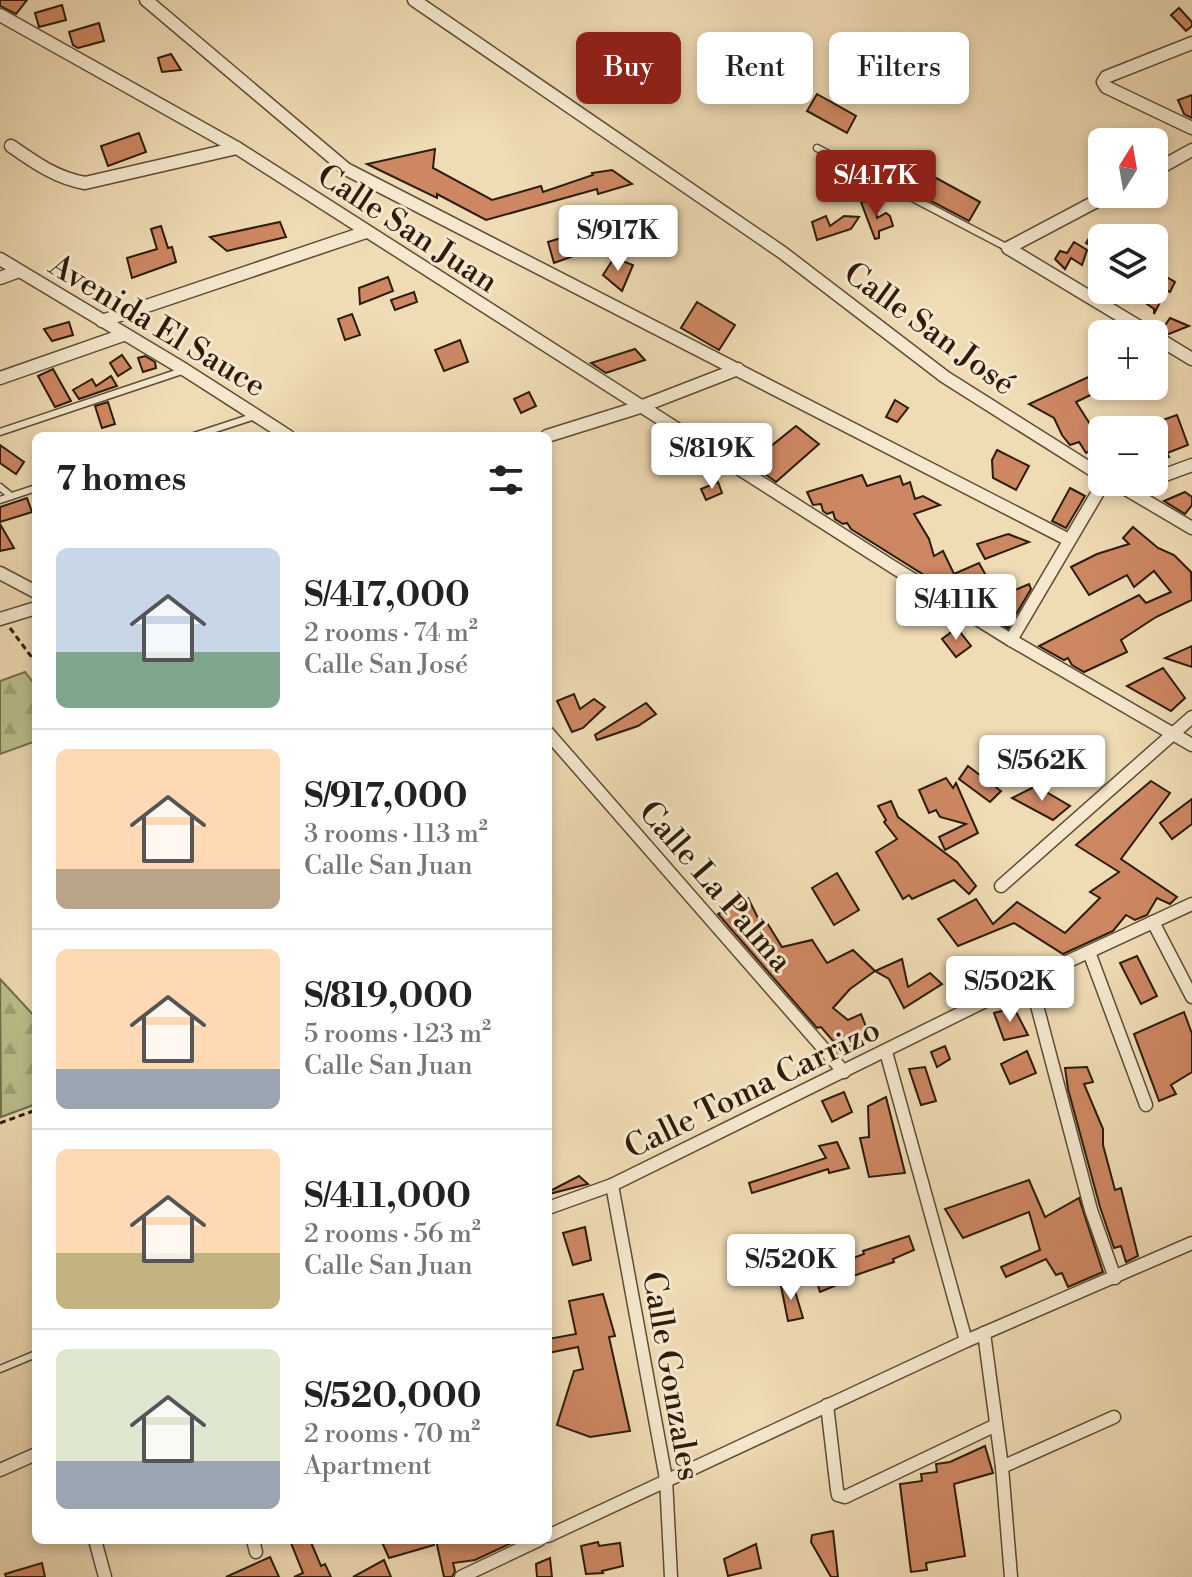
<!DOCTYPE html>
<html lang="en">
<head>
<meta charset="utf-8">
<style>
	body { margin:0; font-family:"Libre Bodoni",serif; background:#f6f6f6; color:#222; height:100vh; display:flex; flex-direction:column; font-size:30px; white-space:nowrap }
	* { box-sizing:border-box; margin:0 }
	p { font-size:26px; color:#767676 }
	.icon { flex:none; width:44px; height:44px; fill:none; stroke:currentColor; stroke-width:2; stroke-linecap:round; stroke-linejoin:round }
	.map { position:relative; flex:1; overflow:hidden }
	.details { position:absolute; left:32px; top:432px; width:520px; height:1112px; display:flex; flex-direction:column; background:#fff; border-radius:12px; box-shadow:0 4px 12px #0003 }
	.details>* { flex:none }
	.hud { position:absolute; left:576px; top:32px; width:496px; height:72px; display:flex; gap:16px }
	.needle { width:52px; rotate:11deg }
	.controls { position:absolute; left:1088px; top:128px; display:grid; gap:16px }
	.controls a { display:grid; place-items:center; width:80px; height:80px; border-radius:12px; background:#fff; box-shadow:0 4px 12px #0003; font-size:40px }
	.price { position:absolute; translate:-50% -68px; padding:0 18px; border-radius:8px; background:#fff; color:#222; font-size:26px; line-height:52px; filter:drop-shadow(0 2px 4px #0008) }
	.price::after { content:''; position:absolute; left:50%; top:48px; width:24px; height:18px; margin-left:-12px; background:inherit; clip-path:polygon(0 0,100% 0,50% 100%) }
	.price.current { background:#8f2418; color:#fff }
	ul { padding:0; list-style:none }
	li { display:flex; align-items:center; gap:24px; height:200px; padding:0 24px }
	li+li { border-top:2px solid #e0e0e0 }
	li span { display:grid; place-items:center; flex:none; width:224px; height:160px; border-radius:12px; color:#555 }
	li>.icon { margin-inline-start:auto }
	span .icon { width:96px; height:96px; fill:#fffc; stroke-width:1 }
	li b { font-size:34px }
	h2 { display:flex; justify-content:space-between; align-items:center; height:96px; padding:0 24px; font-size:34px }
	.chip { padding:0 28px; border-radius:12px; background:#fff; box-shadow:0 4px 12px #0003; font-size:28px; line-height:72px }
	.chip.current { background:#8f2418; color:#fff }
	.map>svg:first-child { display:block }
</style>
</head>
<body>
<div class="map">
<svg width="1192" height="1577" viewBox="0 0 1192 1577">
	<defs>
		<pattern id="forest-firs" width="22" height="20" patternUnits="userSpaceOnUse" patternTransform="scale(2)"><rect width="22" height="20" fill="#bac08c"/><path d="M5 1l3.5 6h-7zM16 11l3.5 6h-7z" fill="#a0a477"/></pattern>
	</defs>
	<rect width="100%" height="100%" fill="#efdbb4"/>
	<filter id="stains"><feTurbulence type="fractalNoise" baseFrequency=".0025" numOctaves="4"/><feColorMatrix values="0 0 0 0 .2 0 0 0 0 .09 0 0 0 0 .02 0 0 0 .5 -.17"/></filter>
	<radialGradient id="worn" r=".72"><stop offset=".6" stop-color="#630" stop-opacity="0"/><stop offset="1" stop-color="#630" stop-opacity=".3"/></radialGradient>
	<g fill="url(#forest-firs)" stroke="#736e4a" stroke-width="2">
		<path d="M25 672 36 686V741L0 754V681Z"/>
		<path d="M0 979 36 1018V1104L1 1117Z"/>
	</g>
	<g fill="#cd8763" stroke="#2c1c09" stroke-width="2">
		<path d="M0 0H27L16 14 0 6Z"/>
		<path d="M62 5 66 20 39 27 35 13Z"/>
		<path d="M1179 8 1192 22V26L1186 31 1171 15Z"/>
		<path d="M99 23 104 41 78 48 73 45 69 32Z"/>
		<path d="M171 54 181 70 162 72 158 58Z"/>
		<path d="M817 94 856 116 847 133 807 111Z"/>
		<path d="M1192 95V118L1184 114 1178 100Z"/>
		<path d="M139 133 146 152 108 166 101 146Z"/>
		<path d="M435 149 433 168 492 200 541 186 543 192 593 175 592 173 612 170 632 184 598 194 597 189 486 220 437 194V198L367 164Z"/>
		<path d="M872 156 914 180 920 169 980 202 969 221 866 167Z"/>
		<path d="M875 200 877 218 886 213 890 216 893 226 879 231V238L875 239 861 202Z"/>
		<path d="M601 213 610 243 554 263 548 242 574 234 570 222Z"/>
		<path d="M826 216 830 226 844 216 859 217 851 229 817 240 812 222Z"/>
		<path d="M280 222 286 237 227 251 210 237Z"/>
		<path d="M161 226 168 248 172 247 176 262 132 278 127 258 157 249 151 229Z"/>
		<path d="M1093 232 1102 237V253L1086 243Z"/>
		<path d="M1074 242 1087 250 1082 265 1071 258 1065 269 1055 259 1060 251 1067 253Z"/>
		<path d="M614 258 633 265 622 291 603 275Z"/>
		<path d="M1158 272 1175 282 1170 292 1166 290 1154 314V309L1127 290H1154V278Z"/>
		<path d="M388 277 393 291 360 304 359 288Z"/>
		<path d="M414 292 417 302 395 310 391 300Z"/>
		<path d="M697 302 735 325 719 350 681 328Z"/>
		<path d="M352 314 360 335 345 340 338 319Z"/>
		<path d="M1170 318 1189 326 1169 334 1162 330Z"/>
		<path d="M69 322 73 335 52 341 44 329Z"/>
		<path d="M460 340 468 362 444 371 435 350Z"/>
		<path d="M635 349 645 360 606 373 591 363Z"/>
		<path d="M122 355 131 368 118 376 110 363Z"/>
		<path d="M145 356 155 362 156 368 143 372 138 358Z"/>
		<path d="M53 369 71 401 55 407 38 376Z"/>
		<path d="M1095 374 1105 388 1076 402 1102 443 1086 453 1079 442 1070 445 1062 435 1054 418 1029 404Z"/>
		<path d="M111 376 117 386 79 399 73 390 92 379 96 386Z"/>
		<path d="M529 392 536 406 521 413 514 399Z"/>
		<path d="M895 400 908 408 897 422 886 417Z"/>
		<path d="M108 402 115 424 102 428 95 406Z"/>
		<path d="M1177 415 1188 445 1167 453 1169 457 1154 460V423Z"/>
		<path d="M796 426 819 444 776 482 750 463Z"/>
		<path d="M0 445 24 462 16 474 0 463Z"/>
		<path d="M997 450 1029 466 1016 490 993 478 992 460Z"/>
		<path d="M862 475 867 486 900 476 903 485 910 482 915 499 923 496 940 505 914 514 929 539 934 556 943 551 954 574 979 563 993 588 1001 584 1008 593 1029 584 1031 589 1008 628 851 529 847 523 843 524 835 519 833 512 827 514 823 511 821 504 813 505 807 492Z"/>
		<path d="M718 482 722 493 706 500 701 489Z"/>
		<path d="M1070 488 1085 496 1066 528 1052 521Z"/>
		<path d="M1185 492 1192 497V505L1185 514 1164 501Z"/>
		<path d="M27 498 32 512 0 522V507Z"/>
		<path d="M0 524 14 548 0 551Z"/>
		<path d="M1133 527 1158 548 1174 555 1191 572 1192 600 1156 617 1121 640 1127 652 1084 672 1072 665 1068 658 1064 660 1039 646 1139 595 1146 603 1171 592 1154 571 1134 587 1127 575 1089 595 1071 567 1097 554 1129 544 1123 538Z"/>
		<path d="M1008 534 1029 542 985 559 977 544Z"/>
		<path d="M957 628 971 646 956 657 942 639Z"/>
		<path d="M1192 646V667L1165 658Z"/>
		<path d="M1163 668 1185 698 1171 711 1127 686Z"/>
		<path d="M574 694 580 709 594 699 605 707 583 728 572 732 557 701Z"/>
		<path d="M646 703 656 714 638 726 597 740 595 735Z"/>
		<path d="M968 766 1001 791 990 802 959 779Z"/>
		<path d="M946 778 953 788 956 783 978 833 945 850 939 837 966 824 940 817 936 810 929 813 919 790Z"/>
		<path d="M1151 781 1170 793 1121 859 1177 897 1170 904 1157 898 1147 915 1135 920 1126 915 1113 931 1063 954 1014 923 958 946 938 919 976 899 993 924 1017 902 1065 933 1100 898 1090 892 1119 872 1076 845Z"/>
		<path d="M1036 786 1070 806 1053 820 1012 798Z"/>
		<path d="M1192 799V824L1172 839 1160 823Z"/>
		<path d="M891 801 898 817 957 862 976 886 969 894 954 880 912 899 909 895 903 899 876 852 897 839 884 822 886 820 878 806Z"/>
		<path d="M837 873 859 910 834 925 812 888Z"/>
		<path d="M748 898 761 924 766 921 782 947 812 940 827 963 853 950 875 971 850 989 833 1008 848 1020 861 1014 870 1037 841 1050 821 1027 817 1028 718 914Z"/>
		<path d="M1137 956 1157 996 1141 1004 1120 963Z"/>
		<path d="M902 959 908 987 930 973 942 984 904 1008 889 979 875 971Z"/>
		<path d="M1014 1008 1028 1035 1004 1040 994 1013Z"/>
		<path d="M1184 1012 1192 1034V1072L1171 1085 1176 1094 1159 1101 1134 1034Z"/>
		<path d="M945 1046 950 1059 937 1067 931 1052Z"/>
		<path d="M1027 1051 1036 1073 1010 1084 1001 1064Z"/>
		<path d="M925 1067 936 1101 921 1105 909 1069Z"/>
		<path d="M1087 1067 1093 1082 1084 1084 1103 1129V1145L1115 1190 1121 1188 1138 1256 1126 1262 1121 1246 1114 1248 1100 1207 1068 1089 1065 1068Z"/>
		<path d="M844 1092 852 1112 832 1122 822 1101Z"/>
		<path d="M886 1097 905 1173 869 1177 860 1138 869 1137 868 1106Z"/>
		<path d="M837 1142 849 1168 829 1173 828 1169 752 1193 749 1183 826 1158 819 1146Z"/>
		<path d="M579 1176 588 1184 549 1194 548 1192Z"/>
		<path d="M1029 1180 1045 1217 1079 1198 1103 1272 1068 1287 1062 1273 1056 1275 1046 1259 1006 1277 1001 1267 1040 1250 1029 1212 963 1238 945 1209Z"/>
		<path d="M585 1227 591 1260 573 1265 563 1233Z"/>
		<path d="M909 1236 914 1250 893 1259 894 1262 853 1276 854 1278 820 1292 814 1273 864 1254 863 1251Z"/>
		<path d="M792 1281 803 1318 788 1321 781 1286Z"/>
		<path d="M603 1294 615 1336 609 1337 630 1431 590 1437 557 1425 574 1371 583 1369 578 1347 548 1353V1339L576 1334 569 1301Z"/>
		<path d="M985 1446 993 1473 954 1484 965 1556 926 1563 927 1570 911 1572 900 1484 922 1481 921 1474 937 1472 936 1464 950 1462Z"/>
		<path d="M833 1531 838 1577H831L811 1542 812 1535Z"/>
		<path d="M299 1540H310L321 1566 325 1564 331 1577H294L303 1573 291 1543Z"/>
		<path d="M381 1540H433L434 1545 389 1558Z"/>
		<path d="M436 1540 451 1542 518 1540 475 1560 453 1563 455 1571 452 1577H444Z"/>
		<path d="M598 1542 599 1546 620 1543 623 1566 602 1571 603 1573 586 1574 581 1546Z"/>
		<path d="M756 1544 761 1568 728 1576 724 1559Z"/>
		<path d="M270 1557 279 1577H226Z"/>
		<path d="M550 1558 552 1577H537L536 1564Z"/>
		<path d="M384 1560 391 1577H353Z"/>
		<path d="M42 1563 45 1577H6L5 1574Z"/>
	</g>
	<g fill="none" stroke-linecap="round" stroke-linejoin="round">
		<g stroke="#5d4c34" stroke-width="9">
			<g id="service">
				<path d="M817 148 1008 248"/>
				<path d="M0 432 182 371"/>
				<path d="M194 436 255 416"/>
				<path d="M0 487 11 496"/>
				<path d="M0 500 36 488"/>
				<path d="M0 1369 36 1354"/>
			</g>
		</g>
		<g stroke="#5d4c34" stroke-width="15">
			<g id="minor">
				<path d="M146 0 346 169 1069 540"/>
				<path d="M414 0 783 253 945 377 1102 476"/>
				<path d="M0 15 237 148 893 567 1011 640 1192 745"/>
				<path d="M1192 43 1106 77 1103 82 1106 87 1192 128"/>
				<path d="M11 146C34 162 56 178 85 183L237 148"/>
				<path d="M1154 171 1192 150"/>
				<path d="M1110 194 1008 248 1151 334"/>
				<path d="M0 259 185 370 288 436"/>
				<path d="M0 278 19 271"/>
				<path d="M102 321 366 232"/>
				<path d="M1154 336 1192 359"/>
				<path d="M0 378 123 335"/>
				<path d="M547 436 640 407 738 369"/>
				<path d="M1154 479 1192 465"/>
				<path d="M1114 482 1192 528"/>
				<path d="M1127 489 1145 482"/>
				<path d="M0 573 36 592"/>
				<path d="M0 619 36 608"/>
				<path d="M1011 640 1104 482"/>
				<path d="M548 733 844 1072"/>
				<path d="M1001 886 1192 717"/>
				<path d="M1153 922 1192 997"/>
				<path d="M1089 952 1146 1105"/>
				<path d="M1030 979 1091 1210 1115 1278"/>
				<path d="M886 1052 966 1341"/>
				<path d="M612 1185 666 1479 671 1577"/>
				<path d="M548 1208 612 1185 1030 979 1192 904"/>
				<path d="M984 1333 1002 1467 1011 1577"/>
				<path d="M827 1405 837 1490 838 1495 845 1497 996 1425"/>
				<path d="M1002 1467 1114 1417"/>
				<path d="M0 1470 36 1454"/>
				<path d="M548 1536 966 1341 1192 1243"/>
				<path d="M95 1540 105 1577"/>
				<path d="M253 1540 256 1552"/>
				<path d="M461 1577 539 1540"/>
			</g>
		</g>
		<g stroke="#2c1c09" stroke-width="3" stroke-dasharray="6 4" stroke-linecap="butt">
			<path d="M10 628 36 663"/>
			<path d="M0 1123 36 1110"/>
		</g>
		<use href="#service" stroke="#f5e8ce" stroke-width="6"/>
		<use href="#minor" stroke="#f5e8ce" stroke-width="12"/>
	</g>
	<g text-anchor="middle" stroke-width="6" stroke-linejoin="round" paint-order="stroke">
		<g font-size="32" fill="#2c1c09" stroke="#f5e8ce">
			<text transform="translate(408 228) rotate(33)" y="11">Calle San Juan</text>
			<text transform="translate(158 325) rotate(31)" y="11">Avenida El Sauce</text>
			<text transform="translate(930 328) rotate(36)" y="11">Calle San José</text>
			<text transform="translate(716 886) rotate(49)" y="11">Calle La Palma</text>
			<text transform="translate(752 1088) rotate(-26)" y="11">Calle Toma Carrizo</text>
			<text transform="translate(672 1376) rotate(80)" y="11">Calle Gonzales</text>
		</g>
	</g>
	<rect width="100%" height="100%" filter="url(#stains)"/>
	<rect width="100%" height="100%" fill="url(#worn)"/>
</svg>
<div class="controls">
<a><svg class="needle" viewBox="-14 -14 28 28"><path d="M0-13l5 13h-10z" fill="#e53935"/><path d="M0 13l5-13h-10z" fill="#767676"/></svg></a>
<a><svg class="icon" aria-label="layers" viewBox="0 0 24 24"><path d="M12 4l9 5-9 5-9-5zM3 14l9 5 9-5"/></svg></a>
<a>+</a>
<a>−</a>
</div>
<b class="price current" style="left:876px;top:218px">S/417K</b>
<b class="price" style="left:618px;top:273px">S/917K</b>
<b class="price" style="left:712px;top:491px">S/819K</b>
<b class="price" style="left:956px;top:642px">S/411K</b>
<b class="price" style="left:1042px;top:803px">S/562K</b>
<b class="price" style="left:1010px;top:1024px">S/502K</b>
<b class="price" style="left:791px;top:1302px">S/520K</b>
<div class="hud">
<a class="chip current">Buy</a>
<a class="chip">Rent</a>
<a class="chip">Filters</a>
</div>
<section class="details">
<h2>7 homes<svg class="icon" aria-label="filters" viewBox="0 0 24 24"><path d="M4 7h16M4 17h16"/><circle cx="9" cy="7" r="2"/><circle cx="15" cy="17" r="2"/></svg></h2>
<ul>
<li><span style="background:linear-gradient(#c9d6e8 65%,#7fa58c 0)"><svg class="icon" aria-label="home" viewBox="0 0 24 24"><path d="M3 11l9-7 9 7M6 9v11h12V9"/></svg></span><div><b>S/417,000</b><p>2 rooms · 74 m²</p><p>Calle San José</p></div></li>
<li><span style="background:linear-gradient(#ffd9b3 75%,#b9a48a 0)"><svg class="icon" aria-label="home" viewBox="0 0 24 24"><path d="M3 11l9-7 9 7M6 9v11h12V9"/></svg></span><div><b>S/917,000</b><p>3 rooms · 113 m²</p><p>Calle San Juan</p></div></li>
<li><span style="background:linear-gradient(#ffd9b3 75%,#9aa5b1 0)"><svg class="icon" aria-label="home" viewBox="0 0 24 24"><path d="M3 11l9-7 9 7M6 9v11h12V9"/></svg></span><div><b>S/819,000</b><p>5 rooms · 123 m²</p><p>Calle San Juan</p></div></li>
<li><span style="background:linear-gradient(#ffd9b3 65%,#c2b280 0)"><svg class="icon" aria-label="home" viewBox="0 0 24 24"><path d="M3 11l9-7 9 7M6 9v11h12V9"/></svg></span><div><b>S/411,000</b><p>2 rooms · 56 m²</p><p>Calle San Juan</p></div></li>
<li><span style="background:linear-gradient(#dfe7d0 70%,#9aa5b1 0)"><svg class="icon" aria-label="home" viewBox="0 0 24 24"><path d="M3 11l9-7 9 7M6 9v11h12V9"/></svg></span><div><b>S/520,000</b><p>2 rooms · 70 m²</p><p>Apartment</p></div></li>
</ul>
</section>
</div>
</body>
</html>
